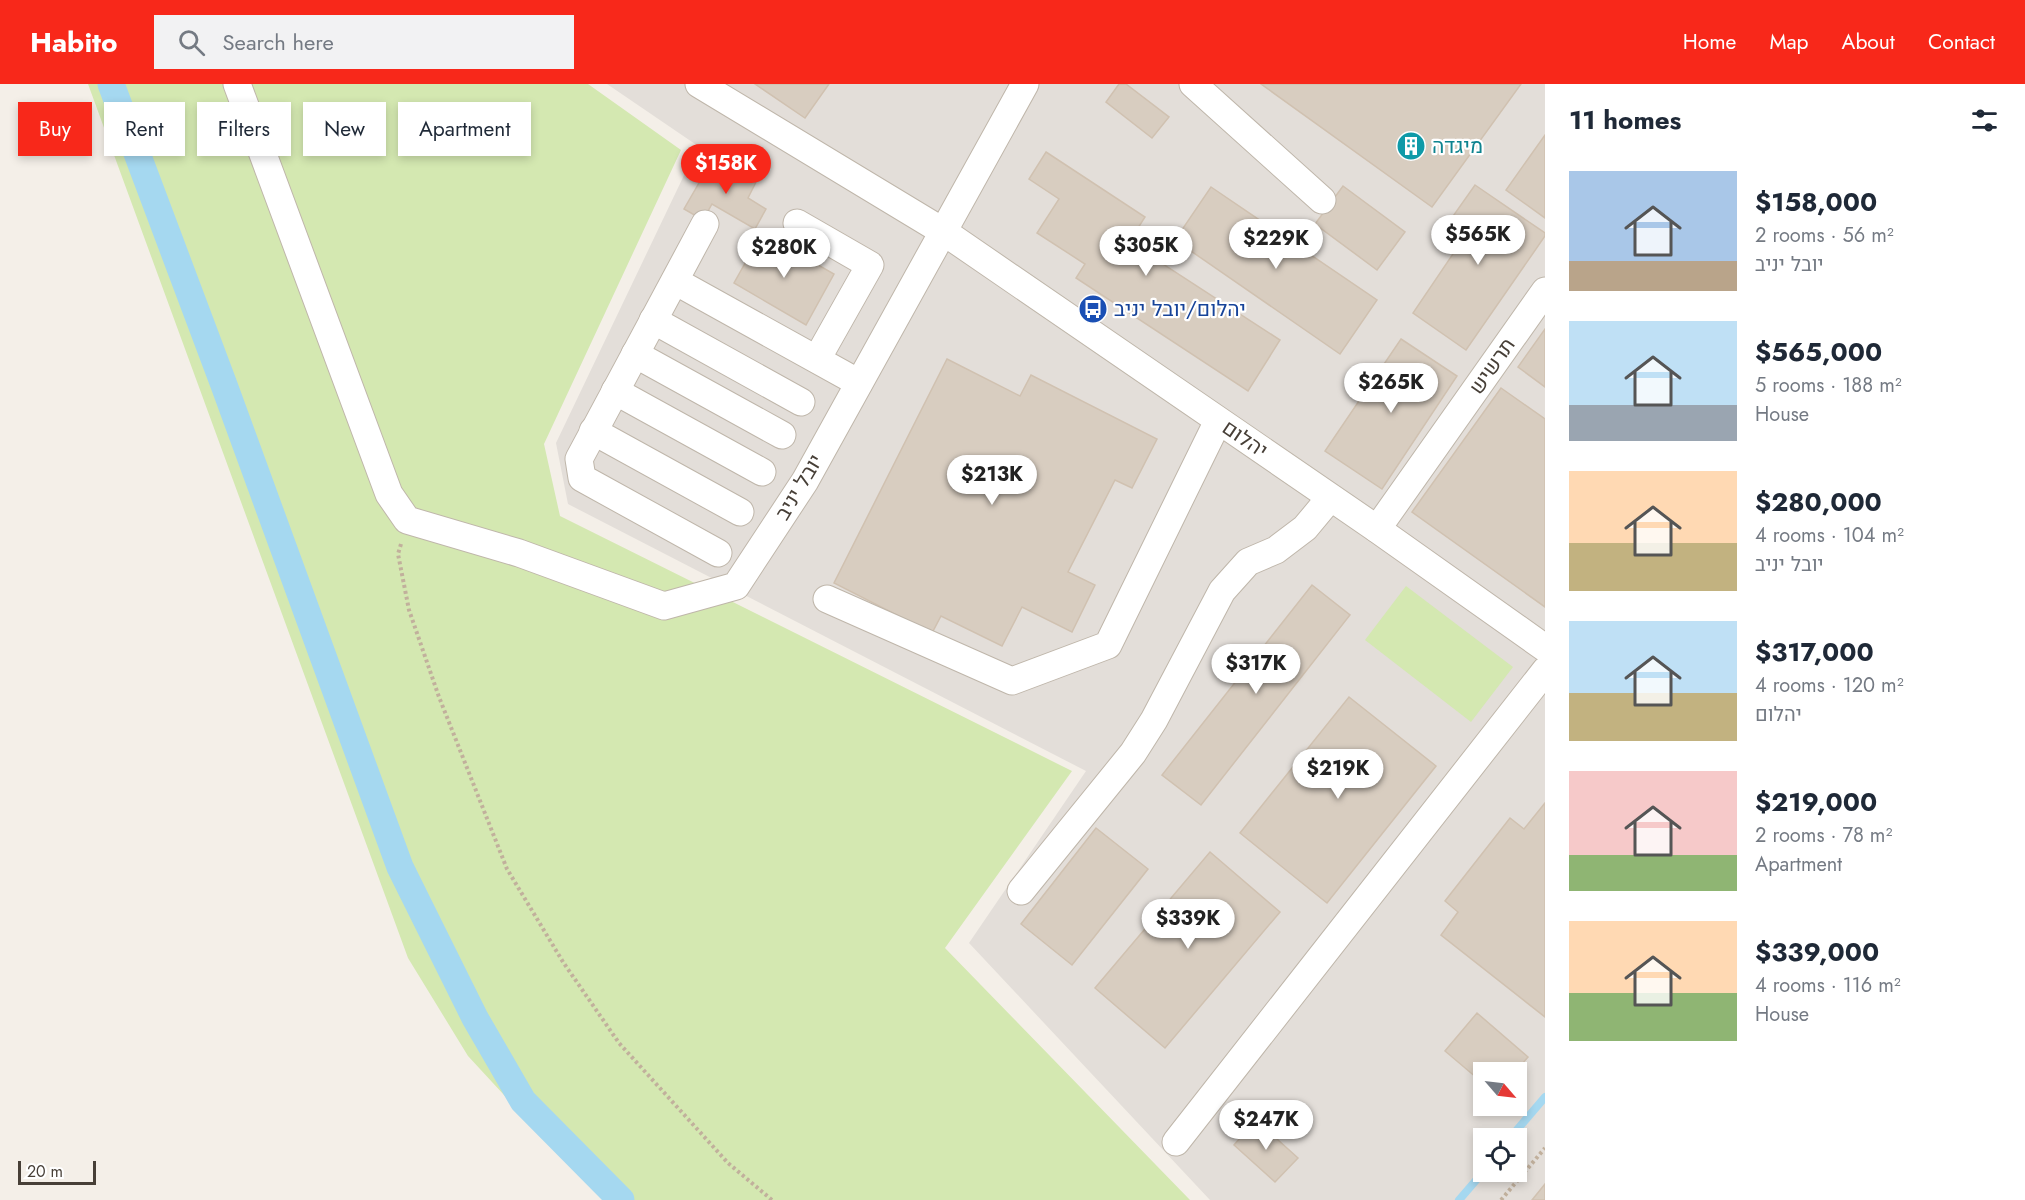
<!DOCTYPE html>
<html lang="en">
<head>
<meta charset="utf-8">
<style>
	body { margin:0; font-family:Jost,Heebo,sans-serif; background:#f2f2f3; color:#1f2937; height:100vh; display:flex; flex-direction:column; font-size:22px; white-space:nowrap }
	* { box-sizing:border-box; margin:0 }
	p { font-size:20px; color:#747a83 }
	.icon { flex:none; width:33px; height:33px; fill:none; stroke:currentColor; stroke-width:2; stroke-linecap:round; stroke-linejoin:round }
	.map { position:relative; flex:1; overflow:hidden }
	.drawer { display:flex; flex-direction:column; background:#fff; width:480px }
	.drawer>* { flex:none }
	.top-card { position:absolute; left:18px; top:18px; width:570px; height:54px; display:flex; gap:12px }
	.needle { width:39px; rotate:118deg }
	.buttons { position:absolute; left:1473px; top:978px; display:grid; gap:12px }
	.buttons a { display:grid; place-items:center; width:54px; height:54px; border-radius:0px; background:#fff; box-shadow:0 3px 9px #0003; font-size:30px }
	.scale { position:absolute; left:18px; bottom:15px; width:78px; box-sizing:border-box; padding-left:6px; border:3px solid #473f37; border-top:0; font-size:16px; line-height:21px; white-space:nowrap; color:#473f37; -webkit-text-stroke:4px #fff; paint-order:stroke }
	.price { position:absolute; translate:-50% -51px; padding:0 14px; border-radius:21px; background:#fff; color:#222; font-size:20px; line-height:39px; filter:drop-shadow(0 2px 3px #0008) }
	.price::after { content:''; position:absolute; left:50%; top:36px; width:18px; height:14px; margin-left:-9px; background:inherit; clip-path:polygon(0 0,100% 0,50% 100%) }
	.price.active { background:#f8281a; color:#fff }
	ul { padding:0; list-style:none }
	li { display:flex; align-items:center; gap:18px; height:150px; padding:0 24px }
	li span { display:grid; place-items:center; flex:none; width:168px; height:120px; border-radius:0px; color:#555 }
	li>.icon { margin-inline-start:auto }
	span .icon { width:72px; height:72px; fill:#fffc; stroke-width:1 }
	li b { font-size:26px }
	h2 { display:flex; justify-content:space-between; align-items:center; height:72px; padding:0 24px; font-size:26px }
	.tag { padding:0 21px; border-radius:0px; background:#fff; box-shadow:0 3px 9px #0003; font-size:21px; line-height:54px }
	.tag.active { background:#f8281a; color:#fff }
	header { display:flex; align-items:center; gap:36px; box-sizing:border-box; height:84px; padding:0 30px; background:#f8281a; color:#fff }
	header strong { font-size:28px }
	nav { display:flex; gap:33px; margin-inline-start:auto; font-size:21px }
	.search { width:420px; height:54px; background:#f2f2f3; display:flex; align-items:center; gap:15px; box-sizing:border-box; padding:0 21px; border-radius:0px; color:#747a83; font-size:22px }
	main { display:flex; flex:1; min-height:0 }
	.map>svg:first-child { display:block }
</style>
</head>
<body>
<header>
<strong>Habito</strong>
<div class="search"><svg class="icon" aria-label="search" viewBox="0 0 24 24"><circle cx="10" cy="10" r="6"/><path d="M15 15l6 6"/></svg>Search here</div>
<nav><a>Home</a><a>Map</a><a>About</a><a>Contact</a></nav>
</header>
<main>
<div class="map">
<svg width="1545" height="1116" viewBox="0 0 1545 1116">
	<rect width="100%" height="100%" fill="#f4efe8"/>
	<path fill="#e3ded9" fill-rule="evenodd" d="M607 0H1545V1116H1210L969 859 1086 687 568 420 556 359 698 62ZM1484 988H1516V1022H1484ZM1484 1054H1516V1088H1484Z"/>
	<g fill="#d4e8b1">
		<path d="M88 0H588L681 66 544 360 560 432 1072 687 945 864 1190 1116H605L565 1077 468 972 408 874Z"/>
		<path d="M1406 502 1513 583 1471 638 1365 556Z"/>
	</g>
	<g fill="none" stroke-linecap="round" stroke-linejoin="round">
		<g stroke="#a5d8f0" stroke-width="8">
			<path d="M1510 1054 1545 1013"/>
			<path d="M1459 1116 1484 1087"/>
		</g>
		<path stroke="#a5d8f0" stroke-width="27" d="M111 0 224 301 400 783 475 934 523 1017 621 1116"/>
	</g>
	<g fill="#d8cdc0" stroke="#d0c1b0" stroke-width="1.5">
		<path d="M755 0H829L805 34Z"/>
		<path d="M1119 0H1126L1169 33 1152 54 1106 18Z"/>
		<path d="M1261 0H1521L1432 123Z"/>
		<path d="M1545 51V134L1506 106Z"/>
		<path d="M1046 68 1145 133 1129 158 1280 256 1248 307 1076 194 1085 180 1037 149 1059 115 1029 95Z"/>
		<path d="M714 73 756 98 748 114 766 125 755 145 712 120 703 136 684 125Z"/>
		<path d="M1475 101 1545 149V152L1466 266 1413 229 1457 164 1439 152Z"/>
		<path d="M1343 102 1405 148 1377 186 1315 140Z"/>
		<path d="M1211 103 1377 216 1340 270 1175 156Z"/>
		<path d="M762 149 834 190 806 241 734 199Z"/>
		<path d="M1545 245V303L1518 283Z"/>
		<path d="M1401 255 1457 292 1382 405 1325 367Z"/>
		<path d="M947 275 1020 312 1031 291 1157 355 1132 404 1115 396 1068 488 1095 501 1072 548 1022 523 1002 562 941 532 932 549 834 499Z"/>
		<path d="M1501 304 1545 335V523L1412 428Z"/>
		<path d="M1312 501 1350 531 1201 721 1162 691Z"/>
		<path d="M1349 613 1436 682 1327 819 1240 749Z"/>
		<path d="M1545 719V933L1441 851 1458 828 1445 817 1510 734 1524 745Z"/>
		<path d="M1096 744 1148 785 1072 881 1021 840Z"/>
		<path d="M1210 768 1280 828 1165 964 1095 904Z"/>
		<path d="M1477 929 1528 973 1515 988H1484V1000L1445 967Z"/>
		<path d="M1256 1036 1298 1074 1275 1098 1234 1061Z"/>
		<path d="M1545 1100V1116H1532Z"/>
	</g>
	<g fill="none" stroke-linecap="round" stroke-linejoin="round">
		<g stroke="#bfb6aa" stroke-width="29">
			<g id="minor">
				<path d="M237 0 389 410 407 436 519 469 664 522 736 502 805 397 1025 0"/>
				<path d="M699 0 944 148 1377 445 1545 564"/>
				<path d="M1193 0 1322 116"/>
				<path d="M797 139 870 181 817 275"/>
				<path d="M705 140 579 375 582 394 718 469"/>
				<path d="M675 197 859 299"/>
				<path d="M653 236 801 318"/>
				<path d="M635 270 782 351"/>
				<path d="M615 307 762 388"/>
				<path d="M593 347 740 428"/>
				<path d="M1377 445 1545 207"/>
				<path d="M827 515 1012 597 1108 561 1218 337"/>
				<path d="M1021 807 1133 669 1154 636 1222 507 1248 478 1276 466 1305 444 1330 414"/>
				<path d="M1176 1058 1545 587"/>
			</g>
		</g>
		<g stroke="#c1b09c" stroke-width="4" stroke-dasharray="3 3" stroke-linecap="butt">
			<path d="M401 460 398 470 409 526 439 613 507 785 563 878 619 959 728 1079 772 1116"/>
			<path d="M1501 1116 1545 1064"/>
		</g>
		<use href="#minor" stroke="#fff" stroke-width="27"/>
	</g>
	<defs>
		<g id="building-disc" transform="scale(1.5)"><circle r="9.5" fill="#0f9aa8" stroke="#fff"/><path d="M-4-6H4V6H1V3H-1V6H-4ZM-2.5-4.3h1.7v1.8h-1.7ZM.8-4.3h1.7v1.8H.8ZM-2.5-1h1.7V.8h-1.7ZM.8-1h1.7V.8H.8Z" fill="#fff"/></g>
		<g id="bus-disc" transform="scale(1.5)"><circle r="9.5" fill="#1a4fb4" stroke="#fff"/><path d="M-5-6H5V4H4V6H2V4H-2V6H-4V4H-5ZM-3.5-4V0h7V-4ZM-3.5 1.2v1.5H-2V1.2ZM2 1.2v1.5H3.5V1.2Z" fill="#fff"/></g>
	</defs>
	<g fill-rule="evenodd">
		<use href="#building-disc" x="1411" y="62"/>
		<use href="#bus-disc" x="1093" y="225"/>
	</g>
	<g text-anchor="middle" stroke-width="4.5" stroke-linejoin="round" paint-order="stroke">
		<g font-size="21" fill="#0d838f" stroke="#fff" text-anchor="start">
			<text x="1432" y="69">מיגדה</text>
		</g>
		<g font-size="21" fill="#164399" stroke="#fff" text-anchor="start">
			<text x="1114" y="232">יהלום/יובל יניב</text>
		</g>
		<g font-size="21" fill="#473f37" stroke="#fff">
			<text transform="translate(1492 282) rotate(-55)" y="7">תרשיש</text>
			<text transform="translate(1245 355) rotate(34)" y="7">יהלום</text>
			<text transform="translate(799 403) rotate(-59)" y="7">יובל יניב</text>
		</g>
	</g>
</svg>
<div class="buttons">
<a><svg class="needle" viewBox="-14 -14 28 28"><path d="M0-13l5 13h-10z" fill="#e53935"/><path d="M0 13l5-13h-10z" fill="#747a83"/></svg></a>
<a><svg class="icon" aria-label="locate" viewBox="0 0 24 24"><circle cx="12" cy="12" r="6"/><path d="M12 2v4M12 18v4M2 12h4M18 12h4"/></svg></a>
</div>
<div class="scale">20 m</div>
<b class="price active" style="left:726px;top:111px">$158K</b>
<b class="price" style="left:1478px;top:182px">$565K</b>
<b class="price" style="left:1276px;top:186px">$229K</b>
<b class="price" style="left:1146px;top:193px">$305K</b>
<b class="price" style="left:784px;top:195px">$280K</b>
<b class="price" style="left:1391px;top:330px">$265K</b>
<b class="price" style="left:992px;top:422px">$213K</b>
<b class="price" style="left:1256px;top:611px">$317K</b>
<b class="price" style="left:1338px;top:716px">$219K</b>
<b class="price" style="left:1188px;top:866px">$339K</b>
<b class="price" style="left:1266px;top:1067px">$247K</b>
<div class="top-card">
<a class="tag active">Buy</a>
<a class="tag">Rent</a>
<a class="tag">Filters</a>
<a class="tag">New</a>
<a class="tag">Apartment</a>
</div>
</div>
<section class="drawer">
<h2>11 homes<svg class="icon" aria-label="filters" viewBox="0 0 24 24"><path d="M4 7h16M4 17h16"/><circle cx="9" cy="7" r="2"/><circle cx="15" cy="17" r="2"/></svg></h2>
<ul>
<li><span style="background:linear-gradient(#a9c7e8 75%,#b9a48a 0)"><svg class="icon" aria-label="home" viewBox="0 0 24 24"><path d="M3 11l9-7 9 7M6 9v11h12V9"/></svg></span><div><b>$158,000</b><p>2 rooms · 56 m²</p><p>יובל יניב</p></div></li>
<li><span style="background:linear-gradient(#bfe0f5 70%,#9aa5b1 0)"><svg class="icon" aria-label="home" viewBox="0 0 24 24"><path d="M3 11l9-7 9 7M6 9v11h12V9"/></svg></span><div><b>$565,000</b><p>5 rooms · 188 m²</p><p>House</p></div></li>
<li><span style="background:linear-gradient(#ffd9b3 60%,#c2b280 0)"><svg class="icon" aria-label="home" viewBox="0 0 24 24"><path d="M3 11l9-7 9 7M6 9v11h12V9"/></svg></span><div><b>$280,000</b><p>4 rooms · 104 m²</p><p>יובל יניב</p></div></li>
<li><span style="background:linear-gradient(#bfe0f5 60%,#c2b280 0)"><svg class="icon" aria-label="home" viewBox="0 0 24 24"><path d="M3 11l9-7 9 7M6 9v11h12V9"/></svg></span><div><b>$317,000</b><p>4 rooms · 120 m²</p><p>יהלום</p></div></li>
<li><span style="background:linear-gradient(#f6c9c9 70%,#8fb573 0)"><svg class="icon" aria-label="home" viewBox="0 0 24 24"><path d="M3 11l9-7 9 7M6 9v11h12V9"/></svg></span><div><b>$219,000</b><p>2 rooms · 78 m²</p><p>Apartment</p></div></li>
<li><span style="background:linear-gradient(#ffd9b3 60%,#8fb573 0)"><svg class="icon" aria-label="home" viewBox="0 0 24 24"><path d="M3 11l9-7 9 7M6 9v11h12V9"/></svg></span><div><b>$339,000</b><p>4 rooms · 116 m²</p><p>House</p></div></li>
</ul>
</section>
</main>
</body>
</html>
